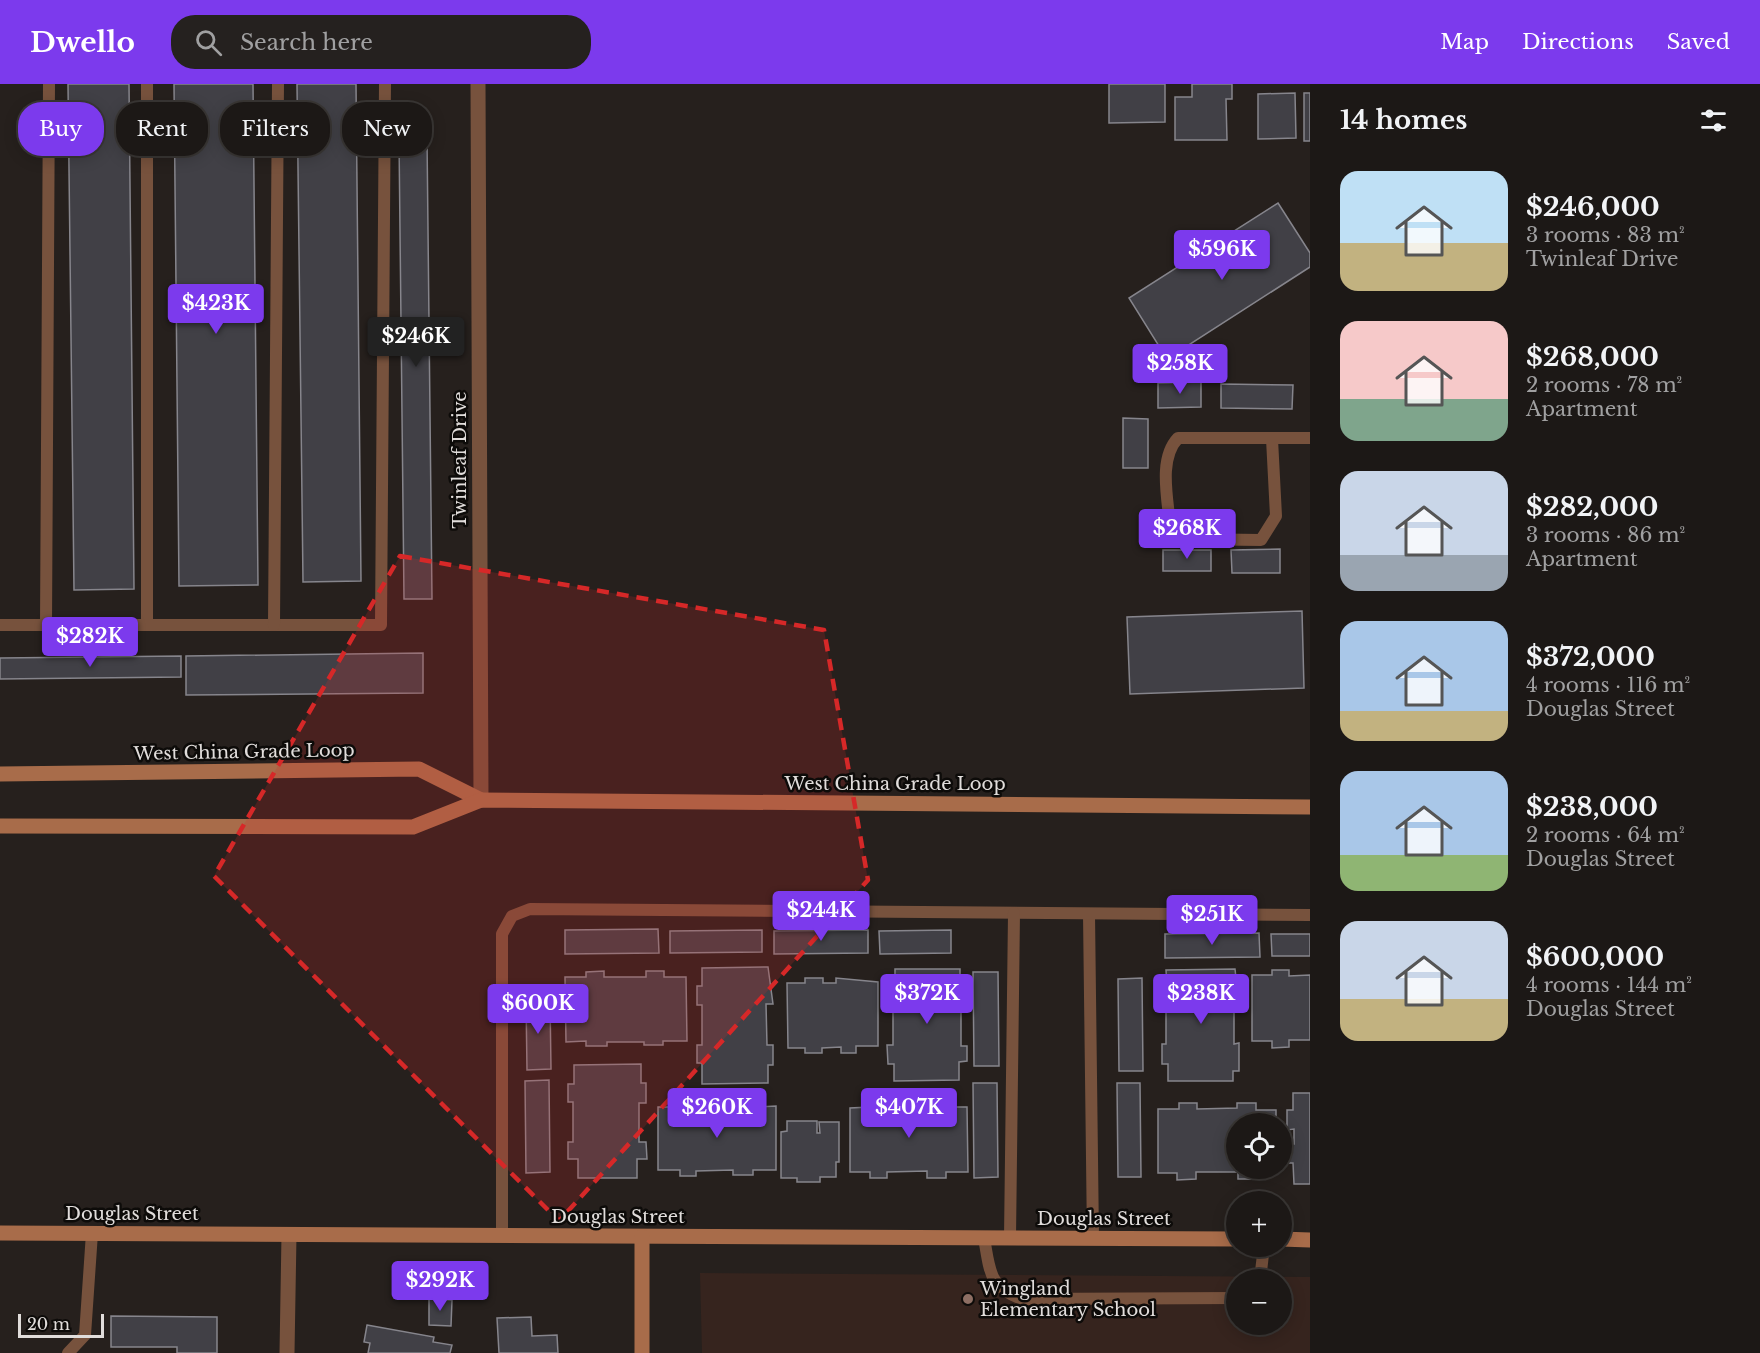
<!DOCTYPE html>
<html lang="en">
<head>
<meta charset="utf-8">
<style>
	body { margin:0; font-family:"Libre Baskerville",serif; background:#25211f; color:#f1f3f6; height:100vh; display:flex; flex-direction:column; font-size:22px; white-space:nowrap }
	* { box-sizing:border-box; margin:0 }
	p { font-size:20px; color:#a0a0a1 }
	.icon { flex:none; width:33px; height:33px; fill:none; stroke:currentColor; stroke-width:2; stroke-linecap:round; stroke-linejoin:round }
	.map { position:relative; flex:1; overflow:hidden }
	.sheet { display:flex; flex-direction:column; background:#1c1816; width:450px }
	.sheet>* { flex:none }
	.top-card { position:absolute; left:18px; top:18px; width:570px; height:54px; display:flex; gap:12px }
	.tools { position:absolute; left:1226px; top:1029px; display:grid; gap:12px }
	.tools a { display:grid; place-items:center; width:66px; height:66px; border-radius:50%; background:#1c1816; box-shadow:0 3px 15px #0003,0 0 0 2px #3a3735; font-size:30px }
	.scale { position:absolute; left:18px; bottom:15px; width:86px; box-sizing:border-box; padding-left:6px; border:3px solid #e1dddb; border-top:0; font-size:16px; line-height:21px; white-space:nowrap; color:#e1dddb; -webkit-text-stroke:4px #0d0b09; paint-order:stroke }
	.price { position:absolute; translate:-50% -51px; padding:0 14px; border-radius:6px; background:#7c3aed; color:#fff; font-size:20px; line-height:39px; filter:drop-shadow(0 2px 3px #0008) }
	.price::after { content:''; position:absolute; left:50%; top:36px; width:18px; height:14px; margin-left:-9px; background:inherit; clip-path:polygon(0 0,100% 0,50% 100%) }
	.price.active { background:#222; color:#fff }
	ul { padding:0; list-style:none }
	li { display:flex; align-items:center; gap:18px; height:150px; padding:0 30px }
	li span { display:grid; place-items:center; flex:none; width:168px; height:120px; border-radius:18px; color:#555 }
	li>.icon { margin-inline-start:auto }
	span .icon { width:72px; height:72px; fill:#fffc; stroke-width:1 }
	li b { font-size:26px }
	h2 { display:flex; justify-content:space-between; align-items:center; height:72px; padding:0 30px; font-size:26px }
	.chip { padding:0 21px; border-radius:24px; background:#1c1816; box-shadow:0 3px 15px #0003,0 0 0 2px #3a3735; font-size:21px; line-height:54px }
	.chip.active { background:#7c3aed; color:#fff }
	header { display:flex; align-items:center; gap:36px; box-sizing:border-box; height:84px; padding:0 30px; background:#7c3aed; color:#fff }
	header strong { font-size:28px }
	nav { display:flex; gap:33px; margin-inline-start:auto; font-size:21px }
	.search { width:420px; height:54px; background:#25211f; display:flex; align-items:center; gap:15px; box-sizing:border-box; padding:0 21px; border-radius:24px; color:#a0a0a1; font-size:22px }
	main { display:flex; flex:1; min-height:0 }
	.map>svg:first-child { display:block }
</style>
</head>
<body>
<header>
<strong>Dwello</strong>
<div class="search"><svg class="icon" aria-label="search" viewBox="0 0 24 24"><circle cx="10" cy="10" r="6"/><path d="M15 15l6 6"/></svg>Search here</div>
<nav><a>Map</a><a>Directions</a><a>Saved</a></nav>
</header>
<main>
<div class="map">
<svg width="1310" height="1269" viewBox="0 0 1310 1269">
	<rect width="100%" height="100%" fill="#26201d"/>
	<path fill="#36241e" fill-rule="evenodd" d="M700 1189 1310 1193V1269H702ZM1236 1196H1281V1240H1236Z"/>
	<g fill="#414046" stroke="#86858c" stroke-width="1.5">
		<path d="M68 0H129L134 505 74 506Z"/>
		<path d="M174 0H253L258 501 179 502Z"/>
		<path d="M297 0H356L361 497 303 498Z"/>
		<path d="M1109 0H1165V38L1109 39Z"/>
		<path d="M1192 0H1232V15H1226L1227 56H1175V13H1192Z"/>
		<path d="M1295 9 1296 54 1258 55V10Z"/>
		<rect x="1304" y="9" width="6" height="48"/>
		<path d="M427 53 432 515H404L399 54Z"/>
		<path d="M1278 119 1310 169V183L1167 275 1129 214Z"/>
		<path d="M1201 298V323L1158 324V299Z"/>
		<path d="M1221 300 1293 301 1292 325 1221 324Z"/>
		<path d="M1123 334 1148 335V384H1123Z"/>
		<path d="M1280 465V489H1232L1231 466Z"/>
		<rect x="1163" y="466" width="48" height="21"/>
		<path d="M1302 527 1304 604 1130 610 1127 533Z"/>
		<path d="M423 569V609L186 611V572Z"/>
		<path d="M181 572V593L0 595V574Z"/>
		<path d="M658 845 659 869 565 870V846Z"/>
		<path d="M762 846V868L670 869V847Z"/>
		<path d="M868 846V869L774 870V847Z"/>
		<path d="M951 846V869L880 870 879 847Z"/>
		<path d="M1259 849 1260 873 1165 874V850Z"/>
		<path d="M1271 850H1310V872H1272Z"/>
		<path d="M768 883 773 920H766L767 961H773V981H768V999L702 1000V979H697V961H702V921H697V902H702V884Z"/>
		<path d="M895 885H960V902H966L967 922H961V962H967V977L959 978V996L894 997V980H888L887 961H893V921H887V904H895Z"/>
		<path d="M1235 885 1239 921H1234V960L1239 959V987H1233V997H1168V980H1162V960H1166V919H1161V902H1167L1166 886Z"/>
		<path d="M1272 886H1289V892L1310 891V956H1289V963L1272 964V957H1252V891H1272Z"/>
		<path d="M604 887V893H646V887H664V893H686L687 957H663V961H644V958H607V962H586V957L566 958 565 893H586V888Z"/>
		<path d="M973 888H998L999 982H974Z"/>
		<path d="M805 894H823V899H836V894L878 898V962H856V969H841V963L822 964V969H805V964H788L787 899H805Z"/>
		<path d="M1142 894 1143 987H1119L1118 895Z"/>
		<path d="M526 916H550L551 985 527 986Z"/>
		<path d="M641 980V999H646V1019H639V1058H646L647 1075H637V1094H578V1075H568V1058H573V1018H568V1000H574V981Z"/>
		<path d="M549 996 550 1088 526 1089 525 997Z"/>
		<path d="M973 999H997L998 1093 974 1094Z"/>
		<path d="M1117 999H1140L1141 1093H1118Z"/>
		<path d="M1293 1009H1310V1100H1294L1293 1079H1288L1287 1060H1294V1045L1287 1046V1026H1293Z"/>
		<path d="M887 1017 888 1022H928V1017H946V1023H967L968 1088H946V1094H927V1087L887 1088V1094H870V1088H850V1024L870 1023 869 1018Z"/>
		<path d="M677 1019H695V1024H735V1019H754V1023L776 1022V1086H753V1091H733V1086L696 1087V1092H680V1086H658V1023H677Z"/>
		<path d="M1179 1019H1197V1025L1237 1024V1019H1256V1026H1276V1040H1236V1084H1276L1277 1089H1256V1095H1238V1088H1196V1095L1177 1096V1089H1158V1025H1179Z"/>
		<path d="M787 1037H817V1049H820L819 1038H839V1078H836V1093H820V1098H797V1094H781V1048L787 1047Z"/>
		<path d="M429 1215 452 1216 451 1242 429 1241Z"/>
		<path d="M111 1232 217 1233V1269H177V1263H111Z"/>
		<path d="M531 1233 532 1252 557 1251 558 1269H499L497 1234Z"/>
		<path d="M367 1241 434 1253 433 1258 452 1261 450 1269H368L370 1259 364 1258Z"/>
	</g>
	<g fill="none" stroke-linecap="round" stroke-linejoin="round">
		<g stroke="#77523d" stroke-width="12">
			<path d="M147 0V541"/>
			<path d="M1272 355 1276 432 1261 456 1182 455 1170 442C1168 415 1158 375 1178 354H1310"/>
			<path d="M0 541H381L385 0"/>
			<path d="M46 541 49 0"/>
			<path d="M274 541 278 0"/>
			<path d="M1089 830 1093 1155"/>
			<path d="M502 1152V850L512 832 530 825 1310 831"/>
			<path d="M984 1154C990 1186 988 1203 1022 1215L1236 1214"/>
			<path d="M1010 1154 1014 829"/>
			<path d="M1260 1196 1264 1162"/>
			<path d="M68 1269 85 1251 92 1149"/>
		</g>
		<g stroke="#77523d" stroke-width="15">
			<path d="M478 0 481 716"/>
			<path d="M287 1269 289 1151"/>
		</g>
		<g stroke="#a86c4a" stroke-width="15">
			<path d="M0 690 419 685 481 716"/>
			<path d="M0 742 413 743 481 716 1310 723"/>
			<path d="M0 1149 1236 1155"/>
			<path d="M642 1153V1269"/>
			<path d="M1281 1155 1310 1156"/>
		</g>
	</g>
	<path fill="#d62828" fill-opacity="0.2" stroke="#d62828" stroke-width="4.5" stroke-dasharray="12 8" stroke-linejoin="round" d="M400 472 824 546 868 796 559 1137 214 792Z"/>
	<circle fill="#8d6e63" stroke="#0d0b09" stroke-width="2" cx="968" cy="1215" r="6"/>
	<g text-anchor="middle" stroke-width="5" stroke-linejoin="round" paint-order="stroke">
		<g font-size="18" fill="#e1dddb" stroke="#0d0b09">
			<text transform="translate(460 376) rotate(-90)" y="6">Twinleaf Drive</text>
			<text transform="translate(244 668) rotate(-1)" y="6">West China Grade Loop</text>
			<text x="895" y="706">West China Grade Loop</text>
			<text x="132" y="1136">Douglas Street</text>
			<text x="618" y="1139">Douglas Street</text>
			<text x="1104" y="1141">Douglas Street</text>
		</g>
		<g font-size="18" fill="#e1dddb" stroke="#0d0b09" text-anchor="start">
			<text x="980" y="1211">Wingland<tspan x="980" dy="21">Elementary School</tspan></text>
		</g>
	</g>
</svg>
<div class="tools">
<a><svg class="icon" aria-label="locate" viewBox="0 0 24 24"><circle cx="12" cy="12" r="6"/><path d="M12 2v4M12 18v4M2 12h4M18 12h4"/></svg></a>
<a>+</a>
<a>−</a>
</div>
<div class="scale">20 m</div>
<b class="price" style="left:1222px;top:197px">$596K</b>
<b class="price" style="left:216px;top:251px">$423K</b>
<b class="price active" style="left:416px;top:284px">$246K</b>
<b class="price" style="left:1180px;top:311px">$258K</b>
<b class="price" style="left:1187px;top:476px">$268K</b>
<b class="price" style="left:90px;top:584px">$282K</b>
<b class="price" style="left:821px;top:858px">$244K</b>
<b class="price" style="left:1212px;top:862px">$251K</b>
<b class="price" style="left:927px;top:941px">$372K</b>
<b class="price" style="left:1201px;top:941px">$238K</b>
<b class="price" style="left:538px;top:951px">$600K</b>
<b class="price" style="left:717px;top:1055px">$260K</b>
<b class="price" style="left:909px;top:1055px">$407K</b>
<b class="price" style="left:440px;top:1228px">$292K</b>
<div class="top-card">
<a class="chip active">Buy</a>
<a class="chip">Rent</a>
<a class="chip">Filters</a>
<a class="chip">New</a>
</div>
</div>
<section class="sheet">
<h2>14 homes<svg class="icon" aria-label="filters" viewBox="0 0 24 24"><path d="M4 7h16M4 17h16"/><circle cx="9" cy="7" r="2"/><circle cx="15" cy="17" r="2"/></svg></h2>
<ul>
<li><span style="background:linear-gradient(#bfe0f5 60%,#c2b280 0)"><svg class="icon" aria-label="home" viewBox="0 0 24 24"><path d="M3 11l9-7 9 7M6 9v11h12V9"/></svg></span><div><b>$246,000</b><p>3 rooms · 83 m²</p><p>Twinleaf Drive</p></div></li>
<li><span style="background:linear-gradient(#f6c9c9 65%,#7fa58c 0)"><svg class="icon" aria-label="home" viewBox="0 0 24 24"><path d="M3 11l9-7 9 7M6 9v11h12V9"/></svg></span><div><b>$268,000</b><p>2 rooms · 78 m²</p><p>Apartment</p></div></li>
<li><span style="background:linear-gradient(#c9d6e8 70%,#9aa5b1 0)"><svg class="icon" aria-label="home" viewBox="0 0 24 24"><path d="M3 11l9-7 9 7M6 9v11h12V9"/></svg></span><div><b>$282,000</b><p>3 rooms · 86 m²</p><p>Apartment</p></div></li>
<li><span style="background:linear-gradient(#a9c7e8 75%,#c2b280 0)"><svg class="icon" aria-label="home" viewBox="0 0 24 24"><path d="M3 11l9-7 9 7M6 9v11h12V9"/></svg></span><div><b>$372,000</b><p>4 rooms · 116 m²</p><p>Douglas Street</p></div></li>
<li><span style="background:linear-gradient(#a9c7e8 70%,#8fb573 0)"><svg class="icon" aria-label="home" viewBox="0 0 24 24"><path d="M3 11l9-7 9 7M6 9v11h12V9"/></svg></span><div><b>$238,000</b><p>2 rooms · 64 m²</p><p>Douglas Street</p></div></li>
<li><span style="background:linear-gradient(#c9d6e8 65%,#c2b280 0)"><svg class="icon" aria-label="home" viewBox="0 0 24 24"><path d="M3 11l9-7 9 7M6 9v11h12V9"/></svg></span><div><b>$600,000</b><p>4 rooms · 144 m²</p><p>Douglas Street</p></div></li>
</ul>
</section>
</main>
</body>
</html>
